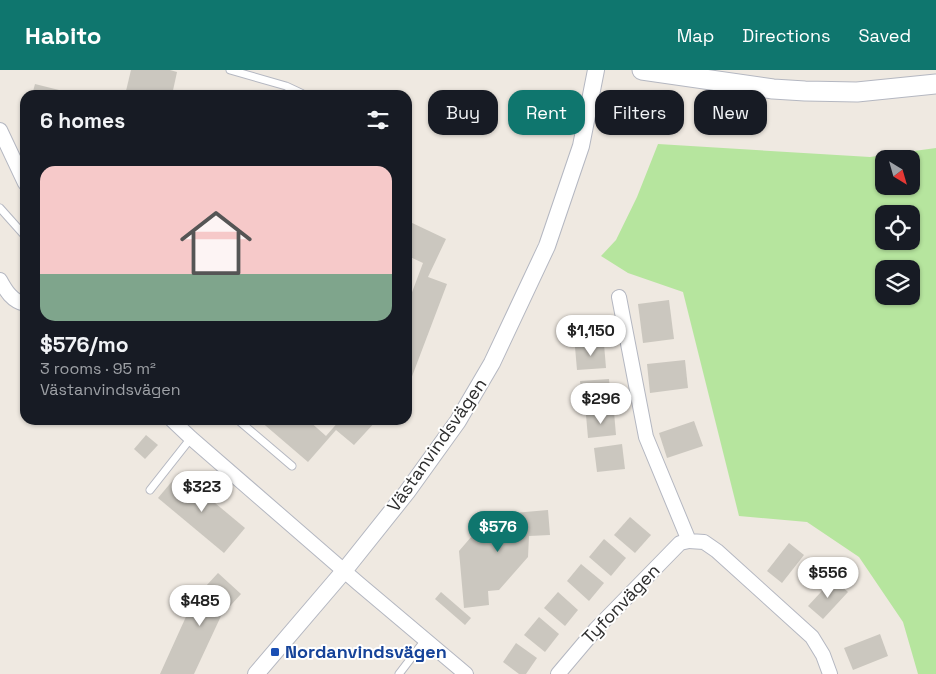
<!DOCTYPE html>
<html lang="en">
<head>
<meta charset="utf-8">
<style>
	body { margin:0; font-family:"Space Grotesk",sans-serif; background:#242831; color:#f1f3f6; height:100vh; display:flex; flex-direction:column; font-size:19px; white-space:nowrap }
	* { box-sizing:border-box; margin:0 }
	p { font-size:16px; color:#9ea1a6 }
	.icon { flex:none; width:28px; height:28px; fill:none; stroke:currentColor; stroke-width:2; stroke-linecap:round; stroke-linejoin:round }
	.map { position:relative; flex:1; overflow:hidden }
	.side { position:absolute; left:20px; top:20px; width:392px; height:335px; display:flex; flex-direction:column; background:#171b24; border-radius:15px; box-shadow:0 1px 4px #0004 }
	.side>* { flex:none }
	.top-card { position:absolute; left:428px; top:20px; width:432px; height:45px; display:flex; gap:10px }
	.needle { width:32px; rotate:143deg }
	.tools { position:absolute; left:875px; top:80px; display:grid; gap:10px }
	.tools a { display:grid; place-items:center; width:45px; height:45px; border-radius:10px; background:#171b24; box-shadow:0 1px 4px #0004; font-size:25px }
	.price { position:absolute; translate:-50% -42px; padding:0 11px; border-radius:18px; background:#fff; color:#222; font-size:16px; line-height:32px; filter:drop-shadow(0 1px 2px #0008) }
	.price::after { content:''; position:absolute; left:50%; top:30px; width:15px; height:11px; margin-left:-8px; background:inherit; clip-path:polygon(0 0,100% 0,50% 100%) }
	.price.selected { background:#0f766e; color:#fff }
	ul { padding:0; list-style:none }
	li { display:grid; align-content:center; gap:10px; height:265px; padding:0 20px }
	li+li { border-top:1px solid #363941 }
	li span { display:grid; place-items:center; height:155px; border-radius:15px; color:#555 }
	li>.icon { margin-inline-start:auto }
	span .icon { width:90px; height:90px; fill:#fffc; stroke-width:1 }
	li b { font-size:21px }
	h2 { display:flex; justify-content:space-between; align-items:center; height:60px; padding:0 20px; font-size:21px }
	.pill { padding:0 18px; border-radius:15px; background:#171b24; box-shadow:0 1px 4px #0004; font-size:18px; line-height:45px }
	.pill.selected { background:#0f766e; color:#fff }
	header { display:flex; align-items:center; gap:30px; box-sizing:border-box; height:70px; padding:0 25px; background:#0f766e; color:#fff }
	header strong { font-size:24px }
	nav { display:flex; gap:28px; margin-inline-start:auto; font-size:18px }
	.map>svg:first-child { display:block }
</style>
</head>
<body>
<header>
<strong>Habito</strong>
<nav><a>Map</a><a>Directions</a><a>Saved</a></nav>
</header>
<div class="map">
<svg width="936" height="604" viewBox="0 0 936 604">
	<rect width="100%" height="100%" fill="#efe9e1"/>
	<path fill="#b6e59e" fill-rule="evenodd" d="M658 74 870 87 936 78V604H918L903 552 859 487 807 452 739 446 683 222 628 203 601 186 616 170 637 127ZM884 89H911V116H884ZM884 144H911V171H884ZM884 199H911V226H884Z"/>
	<g fill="#cbc7bf">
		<path d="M131 0H170L177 2 172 25H125Z"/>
		<path d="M35 14 75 24V25H32Z"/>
		<path d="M408 151 446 169 428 207 447 214 408 317V233L423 193 408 186Z"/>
		<path d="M669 230 674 269 643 273 638 234Z"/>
		<path d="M604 274 606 298 577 300 575 277Z"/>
		<path d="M685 290 688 318 650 323 647 294Z"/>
		<path d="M609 309 611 332 583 334 580 311Z"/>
		<path d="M614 342 616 365 588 368 586 345Z"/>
		<path d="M259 350H308L326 366 340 350H377L354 375 336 360 308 392Z"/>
		<path d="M694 351 703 376 667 388 659 363Z"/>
		<path d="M146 365 158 375 145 389 134 379Z"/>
		<path d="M622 374 625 399 597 402 594 378Z"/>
		<path d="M179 403 245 458 224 483 158 428Z"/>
		<path d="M548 440 550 465 529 466 528 487 499 520 488 521 489 535 464 538 459 481 490 445Z"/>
		<path d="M630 447 651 465 635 483 614 465Z"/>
		<path d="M604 469 626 488 611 506 589 487Z"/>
		<path d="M789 473 804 485 782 513 767 501Z"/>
		<path d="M581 494 604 513 589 531 567 511Z"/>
		<path d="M218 503 241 524 221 546 194 604H160L194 529Z"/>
		<path d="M833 509 848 522 823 549 808 536Z"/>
		<path d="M441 522 471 548 465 555 435 529Z"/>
		<path d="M558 522 578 540 565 556 544 538Z"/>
		<path d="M539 547 559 564 545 582 524 565Z"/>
		<path d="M880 564 888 586 853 600 844 578Z"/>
		<path d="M516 573 537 588 526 604H519L503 592Z"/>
	</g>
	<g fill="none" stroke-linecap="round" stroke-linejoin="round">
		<g stroke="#b4b7c1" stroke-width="9">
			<g id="service">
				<path d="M230 0 286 16 301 23 304 25"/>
				<path d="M0 138 25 166"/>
				<path d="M238 350 292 396"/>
				<path d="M150 420 191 368"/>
				<path d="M399 604 425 570"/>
			</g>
		</g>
		<g stroke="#b4b7c1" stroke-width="16">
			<g id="minor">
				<path d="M0 60 25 113"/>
				<path d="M0 210C6 221 12 231 25 234"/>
				<path d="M619 227 646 367 689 471 704 472 717 481 812 567 823 585 830 604"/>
				<path d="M172 350 191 368 358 513 466 604"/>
				<path d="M558 604 596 559 680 473 689 471"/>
			</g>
		</g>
		<g stroke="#b4b7c1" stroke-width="18">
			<path id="tertiary" d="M256 604 344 501 407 422 458 351 492 293 547 176 581 76 596 0"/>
		</g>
		<g stroke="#b4b7c1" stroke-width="21">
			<path id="secondary" d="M642 0 773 19 805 21 857 22 936 14"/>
		</g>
		<use href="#service" stroke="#fff" stroke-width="7"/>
		<use href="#minor" stroke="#fff" stroke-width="14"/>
		<use href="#tertiary" stroke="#fff" stroke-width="16"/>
		<use href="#secondary" stroke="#fff" stroke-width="19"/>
	</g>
	<rect fill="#1a4fb4" stroke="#fff" stroke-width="2" x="270" y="577" width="10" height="10" rx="2.5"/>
	<g text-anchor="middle" stroke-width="4" stroke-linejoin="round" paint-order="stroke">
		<g font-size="18" fill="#2e2e2e" stroke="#fff">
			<text transform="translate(437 375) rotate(-55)" y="6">Västanvindsvägen</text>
			<text transform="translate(621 534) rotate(-46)" y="6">Tyfonvägen</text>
		</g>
		<g font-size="18" font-weight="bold" fill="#164399" stroke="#fff" text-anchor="start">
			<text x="285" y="588">Nordanvindsvägen</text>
		</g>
	</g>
</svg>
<div class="tools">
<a><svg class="needle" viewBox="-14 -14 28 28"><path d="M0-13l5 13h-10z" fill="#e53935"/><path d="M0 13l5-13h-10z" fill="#9ea1a6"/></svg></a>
<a><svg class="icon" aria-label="locate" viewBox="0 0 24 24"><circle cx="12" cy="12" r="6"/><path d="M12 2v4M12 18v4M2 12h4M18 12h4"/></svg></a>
<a><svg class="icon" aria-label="layers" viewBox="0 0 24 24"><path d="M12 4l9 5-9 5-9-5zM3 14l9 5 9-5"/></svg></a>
</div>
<b class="price" style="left:591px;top:287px">$1,150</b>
<b class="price" style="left:601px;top:355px">$296</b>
<b class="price" style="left:202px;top:443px">$323</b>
<b class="price selected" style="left:498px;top:483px">$576</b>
<b class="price" style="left:828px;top:529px">$556</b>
<b class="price" style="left:200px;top:557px">$485</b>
<div class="top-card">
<a class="pill">Buy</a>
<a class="pill selected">Rent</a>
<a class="pill">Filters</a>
<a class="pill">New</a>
</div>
<section class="side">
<h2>6 homes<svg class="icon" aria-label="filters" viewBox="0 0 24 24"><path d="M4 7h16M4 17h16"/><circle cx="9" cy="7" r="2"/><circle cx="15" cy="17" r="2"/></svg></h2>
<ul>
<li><span style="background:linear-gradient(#f6c9c9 70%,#7fa58c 0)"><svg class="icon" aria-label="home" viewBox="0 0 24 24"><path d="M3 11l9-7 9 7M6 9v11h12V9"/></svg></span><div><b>$576/mo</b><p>3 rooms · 95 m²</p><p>Västanvindsvägen</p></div></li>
</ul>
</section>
</div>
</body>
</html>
